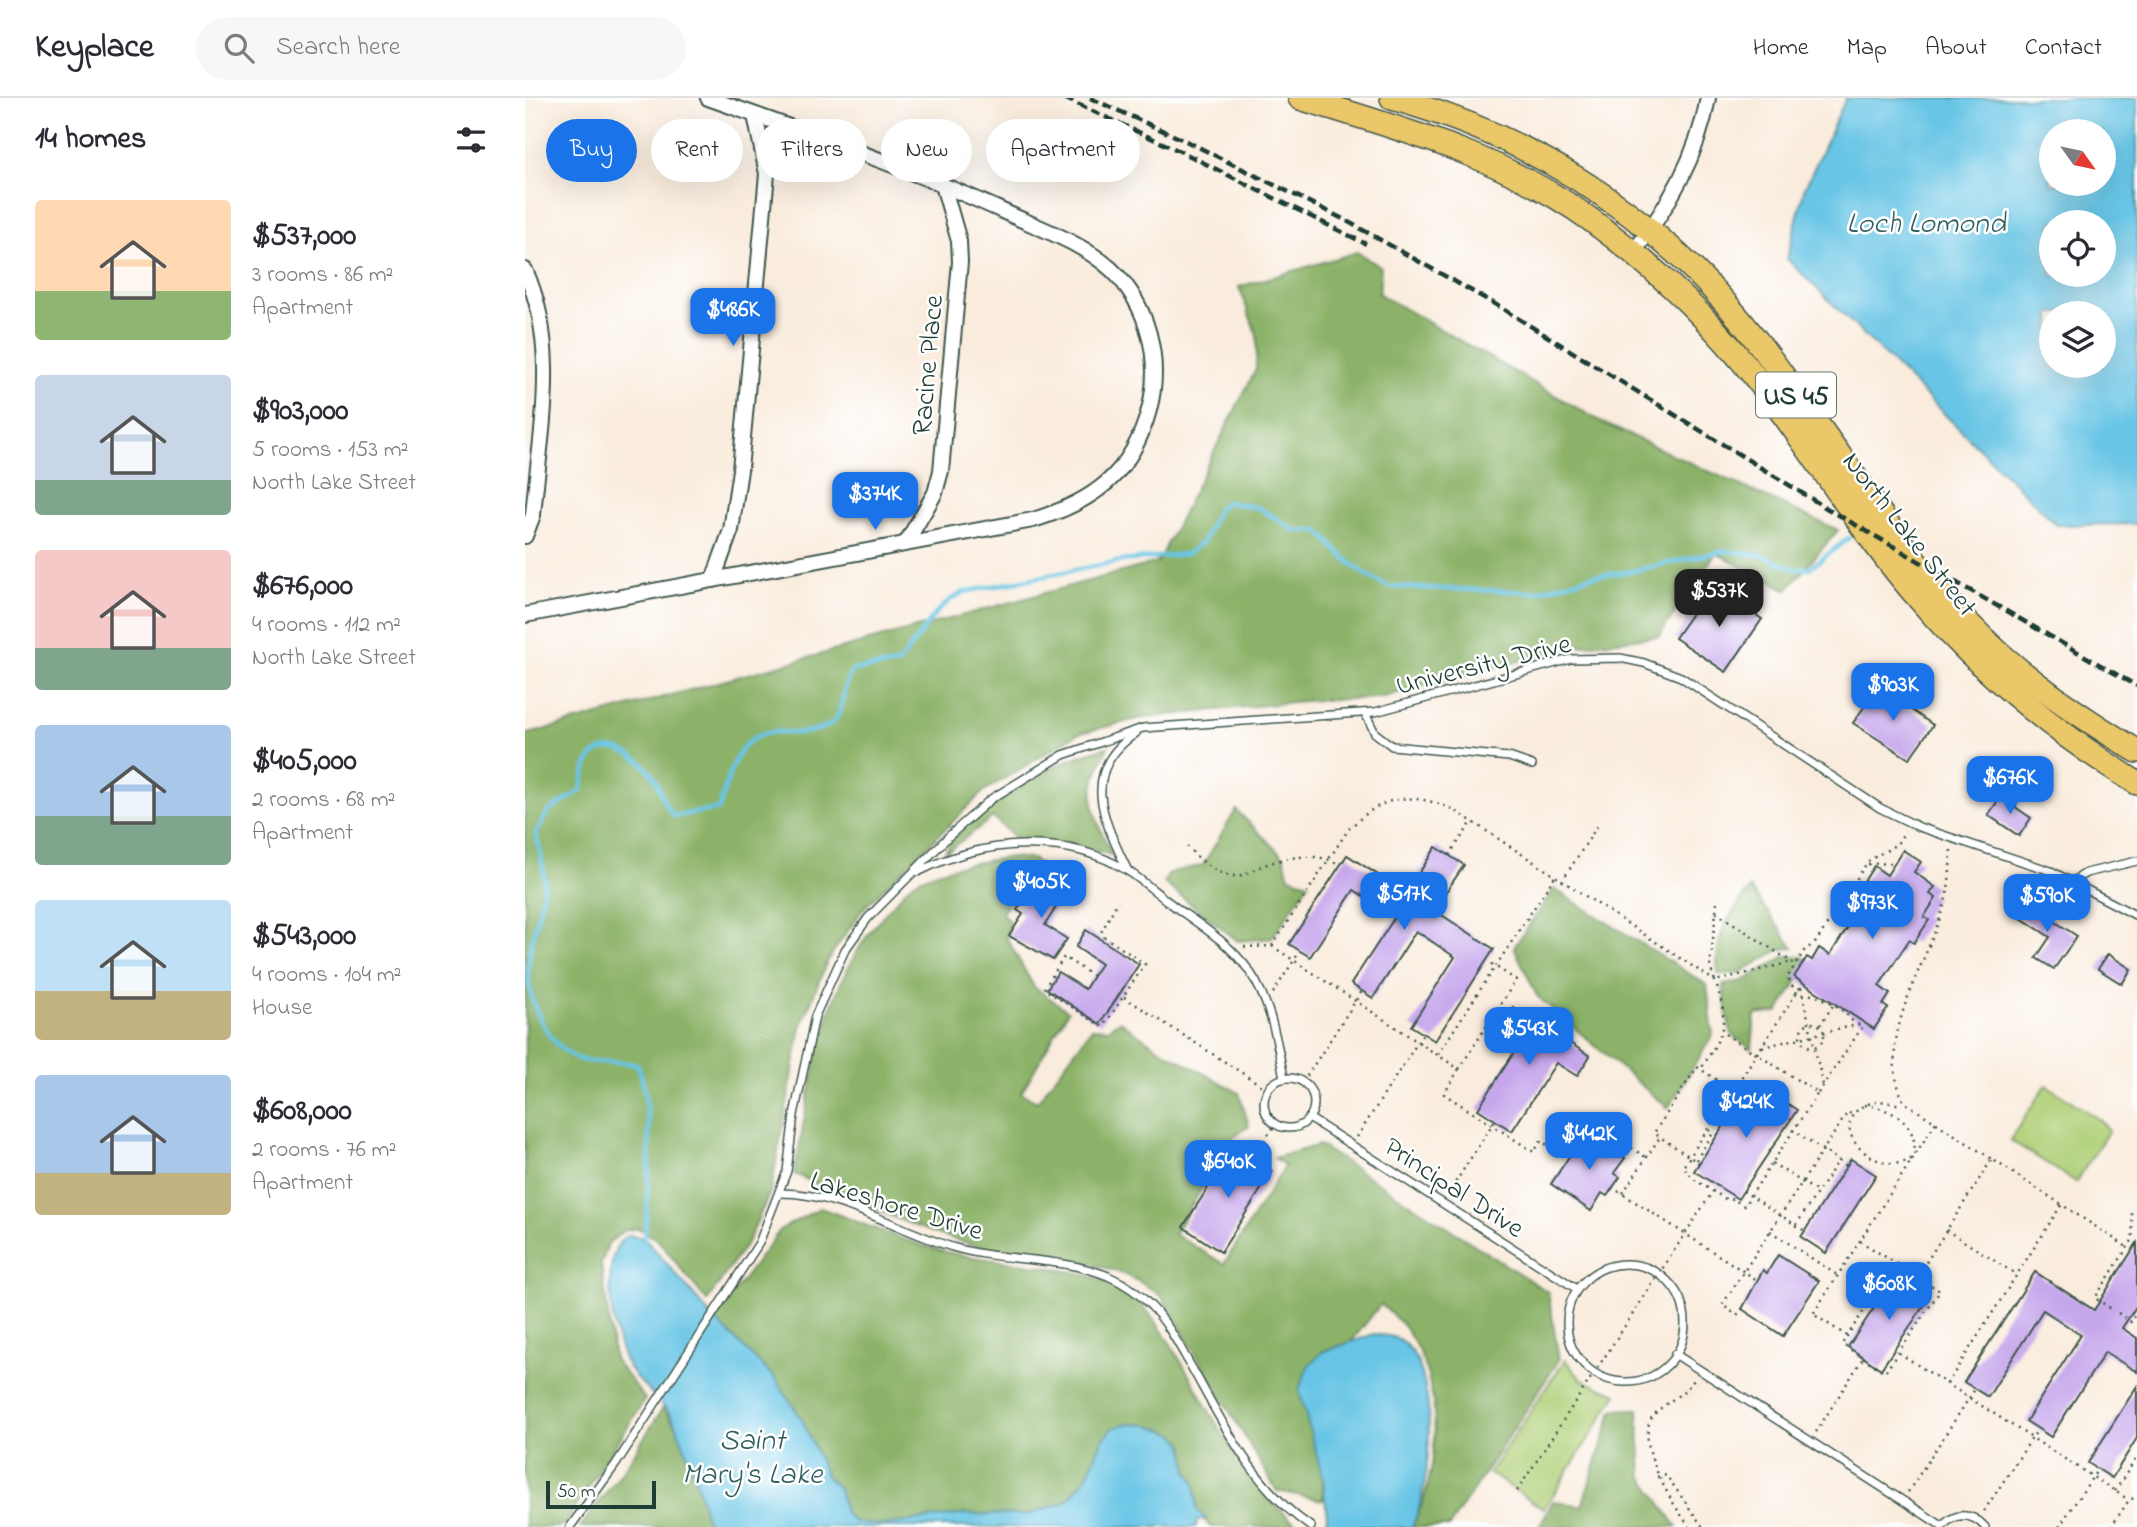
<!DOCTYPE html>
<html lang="en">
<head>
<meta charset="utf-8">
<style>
	body { margin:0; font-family:"Indie Flower",sans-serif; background:#f7f7f7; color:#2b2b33; height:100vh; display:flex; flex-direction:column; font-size:26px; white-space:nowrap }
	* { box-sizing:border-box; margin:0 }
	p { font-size:23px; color:#7c7c81 }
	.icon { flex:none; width:38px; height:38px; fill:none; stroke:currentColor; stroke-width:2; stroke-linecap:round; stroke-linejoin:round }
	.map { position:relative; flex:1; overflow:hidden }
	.sheet { display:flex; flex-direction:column; background:#fff; width:525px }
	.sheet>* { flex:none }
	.top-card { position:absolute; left:21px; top:21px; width:665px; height:63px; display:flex; gap:14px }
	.needle { width:46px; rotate:123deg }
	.buttons { position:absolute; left:1514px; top:21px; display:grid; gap:14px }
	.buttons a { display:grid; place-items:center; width:77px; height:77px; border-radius:50%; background:#fff; box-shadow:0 7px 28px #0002; font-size:35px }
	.scale { position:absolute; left:21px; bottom:18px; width:110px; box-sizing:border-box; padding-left:7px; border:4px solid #1f3d34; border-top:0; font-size:19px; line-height:24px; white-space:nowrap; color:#1f3d34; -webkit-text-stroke:5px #fff; paint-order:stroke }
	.price { position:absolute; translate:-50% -60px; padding:0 16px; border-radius:14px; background:#1a73e8; color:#fff; font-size:23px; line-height:46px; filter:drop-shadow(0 2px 4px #0008) }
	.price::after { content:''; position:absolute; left:50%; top:42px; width:21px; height:16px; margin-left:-10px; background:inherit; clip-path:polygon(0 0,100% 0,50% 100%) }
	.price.active { background:#222; color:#fff }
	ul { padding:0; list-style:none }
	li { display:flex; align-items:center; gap:21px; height:175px; padding:0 35px }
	li span { display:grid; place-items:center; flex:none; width:196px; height:140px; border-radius:7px; color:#555 }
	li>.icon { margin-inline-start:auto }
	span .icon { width:84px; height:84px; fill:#fffc; stroke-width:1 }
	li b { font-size:30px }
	h2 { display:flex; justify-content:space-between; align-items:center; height:84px; padding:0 35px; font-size:30px }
	.tag { padding:0 24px; border-radius:32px; background:#fff; box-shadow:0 7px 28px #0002; font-size:24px; line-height:63px }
	.tag.active { background:#1a73e8; color:#fff }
	header { display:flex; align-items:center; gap:42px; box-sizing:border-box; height:98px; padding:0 35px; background:#fff; border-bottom:2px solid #e1e1e2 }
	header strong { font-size:33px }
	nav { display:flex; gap:38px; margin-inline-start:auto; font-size:24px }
	.search { width:490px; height:63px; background:#f7f7f7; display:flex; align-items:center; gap:18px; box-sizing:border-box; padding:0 24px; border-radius:38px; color:#7c7c81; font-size:26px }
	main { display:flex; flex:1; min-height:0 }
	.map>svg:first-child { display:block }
</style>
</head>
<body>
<header>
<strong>Keyplace</strong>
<div class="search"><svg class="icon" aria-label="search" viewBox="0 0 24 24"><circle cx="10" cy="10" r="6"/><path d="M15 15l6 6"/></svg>Search here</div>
<nav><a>Home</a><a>Map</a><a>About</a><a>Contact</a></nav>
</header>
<main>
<section class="sheet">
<h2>14 homes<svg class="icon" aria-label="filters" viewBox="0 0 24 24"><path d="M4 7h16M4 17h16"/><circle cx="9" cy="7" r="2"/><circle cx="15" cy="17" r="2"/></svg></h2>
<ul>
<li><span style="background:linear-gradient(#ffd9b3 65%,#8fb573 0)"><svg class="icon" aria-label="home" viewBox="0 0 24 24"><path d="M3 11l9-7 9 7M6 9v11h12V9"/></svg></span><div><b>$537,000</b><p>3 rooms · 86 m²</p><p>Apartment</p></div></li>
<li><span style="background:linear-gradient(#c9d6e8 75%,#7fa58c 0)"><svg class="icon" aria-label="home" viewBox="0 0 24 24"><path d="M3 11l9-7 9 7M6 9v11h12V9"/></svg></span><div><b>$903,000</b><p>5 rooms · 153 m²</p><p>North Lake Street</p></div></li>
<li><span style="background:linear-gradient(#f6c9c9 70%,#7fa58c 0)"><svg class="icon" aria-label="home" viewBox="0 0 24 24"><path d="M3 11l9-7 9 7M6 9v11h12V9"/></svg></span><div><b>$676,000</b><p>4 rooms · 112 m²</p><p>North Lake Street</p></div></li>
<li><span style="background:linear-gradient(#a9c7e8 65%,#7fa58c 0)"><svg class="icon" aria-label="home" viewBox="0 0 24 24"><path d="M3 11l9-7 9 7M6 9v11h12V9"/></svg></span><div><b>$405,000</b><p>2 rooms · 68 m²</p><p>Apartment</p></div></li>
<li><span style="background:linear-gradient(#bfe0f5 65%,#c2b280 0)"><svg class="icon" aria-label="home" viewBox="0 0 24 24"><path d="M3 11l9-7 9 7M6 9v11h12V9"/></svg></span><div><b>$543,000</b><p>4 rooms · 104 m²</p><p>House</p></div></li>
<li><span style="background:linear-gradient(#a9c7e8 70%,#c2b280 0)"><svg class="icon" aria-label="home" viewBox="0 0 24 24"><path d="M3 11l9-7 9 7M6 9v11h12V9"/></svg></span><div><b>$608,000</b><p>2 rooms · 76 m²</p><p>Apartment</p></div></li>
</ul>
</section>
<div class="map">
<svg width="1612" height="1429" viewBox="0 0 1612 1429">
	<rect width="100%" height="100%" fill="#fff"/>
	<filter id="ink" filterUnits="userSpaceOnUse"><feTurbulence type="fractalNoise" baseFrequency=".0143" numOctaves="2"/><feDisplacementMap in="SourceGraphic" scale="14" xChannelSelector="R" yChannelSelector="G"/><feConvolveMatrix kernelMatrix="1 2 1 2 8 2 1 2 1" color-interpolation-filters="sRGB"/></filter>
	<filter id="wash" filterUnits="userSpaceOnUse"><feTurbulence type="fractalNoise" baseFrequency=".00686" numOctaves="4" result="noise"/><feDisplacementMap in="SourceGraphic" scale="28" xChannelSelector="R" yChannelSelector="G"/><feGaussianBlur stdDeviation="1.57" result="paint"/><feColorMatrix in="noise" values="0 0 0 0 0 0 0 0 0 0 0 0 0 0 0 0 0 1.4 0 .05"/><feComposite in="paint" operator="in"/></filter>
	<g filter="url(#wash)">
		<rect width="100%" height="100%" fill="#f9ecdd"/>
		<g fill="#afcf76" stroke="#678655" stroke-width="2">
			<path d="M1521 987 1575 1022 1584 1032 1551 1084 1485 1042Z"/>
			<path d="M1040 1262 1057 1282 1092 1296 1019 1411 964 1375Z"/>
		</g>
		<g fill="#8bb267" stroke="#55784e" stroke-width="2">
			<path d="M832 154 856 169 854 196 1080 326 1313 432 1262 492 1191 455 1134 538 1051 548 854 600 777 603 616 620 552 636 459 693 338 811 302 863 276 929 246 1092 224 1141 182 1203 133 1142 113 1130 98 1133 83 1146 76 1166 89 1261 120 1301 42 1423 35 1429H0V637L633 464 731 271 732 238 714 189Z"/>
			<path d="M583 649C559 698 565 709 587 757L548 747 490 740 468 719 419 756 425 744C475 699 517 666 583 649Z"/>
			<path d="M711 712 759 759 764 779 784 785 747 840 713 843 639 785 644 775 678 767Z"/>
			<path d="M486 759 508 761 520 772 512 784 494 789 477 815 485 824 481 839 509 889 543 913 496 995 512 1004 567 930 582 931 594 923 635 951 714 995 724 1028 708 1040 649 1136 699 1166 760 1068 749 1060 794 1047 1023 1194 1034 1262 924 1429H887C916 1372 920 1287 882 1233 876 1223 864 1215 856 1206L826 1244 797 1254 798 1402 752 1393 637 1199C579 1151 496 1163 428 1141 374 1124 321 1098 269 1076 288 982 296 881 366 809 373 801 380 791 388 785 410 770 459 763 486 759Z"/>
			<path d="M1225 790 1268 849 1254 852 1215 875 1193 876C1188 837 1203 820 1225 790Z"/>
			<path d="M1029 791 1182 887 1188 937 1143 1010 1012 898 989 849Z"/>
			<path d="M1261 858 1279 859 1280 871 1253 914 1230 917 1227 951C1221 947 1212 942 1208 937 1202 931 1200 898 1198 887L1218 883Z"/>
			<path d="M295 1110C339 1125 385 1147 431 1156 474 1165 574 1169 605 1196 630 1217 645 1245 661 1272 694 1329 722 1390 776 1429H685L672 1412 670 1385 663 1373 659 1346 625 1327 600 1326 577 1343 561 1380 541 1404 500 1417 441 1416 359 1427 329 1424 319 1414 314 1391 301 1378 278 1323 189 1221 256 1131Z"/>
			<path d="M138 1310C164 1341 175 1390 183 1429H55L100 1370Z"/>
			<path d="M1113 1311 1117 1378 1152 1429H1014L1028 1403 1057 1408 1088 1312Z"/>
		</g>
		<g fill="#67c5e5" stroke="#43818c" stroke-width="2" fill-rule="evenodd">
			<path d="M1321 0H1612V426L1532 427 1262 161 1279 92ZM1526 33H1578V86H1526ZM1526 124H1578V177H1526ZM1526 215H1578V268H1526Z"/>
			<path d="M103 1137 120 1140 189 1221 250 1280 278 1323 301 1378 314 1391 319 1414 329 1424 359 1427 441 1416 500 1417 541 1404 561 1380 577 1343 587 1330 600 1326 625 1327 650 1336 659 1346 663 1373 670 1385 672 1412 681 1421 672 1423 671 1429H183C175 1394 165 1359 150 1326 140 1302 112 1287 100 1263 87 1238 73 1152 103 1137Z"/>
			<path d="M849 1236C855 1237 864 1237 870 1240 919 1260 906 1392 887 1429H803L798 1381 774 1292 783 1268 797 1254Z"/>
		</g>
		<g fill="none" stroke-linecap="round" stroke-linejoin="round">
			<path stroke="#67c5e5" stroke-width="4.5" d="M120 1140C123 1082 131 1023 113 967 94 961 63 967 49 959 21 944 3 904 3 873 3 845 16 816 19 788 21 772 14 751 11 735L23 714 56 692C59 681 60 665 69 657 88 640 119 662 129 679 137 694 137 706 149 718L194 711C203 681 210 636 249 634 260 633 271 637 282 634 290 632 300 631 307 625 321 612 315 587 328 572L373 566 410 516 425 502 439 494 596 463 661 456 678 444 694 409 702 404 734 410 771 433 793 432C816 457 834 477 866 489L1010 494 1067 478 1103 474 1198 453 1236 457 1270 471 1285 470 1324 440"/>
		</g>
		<g id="blocks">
			<g fill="#c6a7ec">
				<path d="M1186 488 1237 521 1201 574 1150 540Z"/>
				<path d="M1353 589 1408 627 1384 661 1328 625Z"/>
				<path d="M1476 699 1506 720 1494 738 1463 717Z"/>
				<path d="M911 749 939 767 909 812 969 851 910 943 886 928 930 859 891 833 848 900 826 886 870 819 829 792 785 859 764 846 822 757 881 795Z"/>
				<path d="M1378 752 1396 764 1389 774 1410 789 1405 796 1411 800 1399 819 1404 822 1389 845 1384 842 1354 888 1365 896 1358 907 1363 910 1349 931 1269 879 1282 859 1287 862 1294 850 1305 857 1335 810 1326 803 1349 768 1362 777Z"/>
				<path d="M525 778 543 790 520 827 542 841 528 862 484 838 498 816 492 812 504 795 511 799Z"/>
				<path d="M1495 801 1552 838 1529 871 1511 860 1525 839 1487 814Z"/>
				<path d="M561 832 614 866 575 926 522 891 533 874 560 891 568 878 576 866 551 849Z"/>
				<path d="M1583 856 1606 871 1597 886 1573 871Z"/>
				<path d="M988 909 1015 926 1017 922 1041 937 1039 941 1065 958 1052 978 1031 965 987 1033 953 1011 997 942 976 928Z"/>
				<path d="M1228 983 1272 1012 1213 1101 1169 1073Z"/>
				<path d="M1060 1034 1100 1060 1089 1075 1095 1079 1082 1098 1077 1095 1066 1113 1026 1086Z"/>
				<path d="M709 1049 747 1074 696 1154 658 1129Z"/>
				<path d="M1326 1061 1351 1077 1301 1155 1276 1139Z"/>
				<path d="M1612 1145V1207L1597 1230 1612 1240V1274L1580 1254 1526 1339 1501 1323 1556 1237 1518 1212 1463 1299 1439 1284 1510 1174 1569 1212Z"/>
				<path d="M1253 1157 1294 1183 1258 1238 1217 1211 1238 1172 1242 1175Z"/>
				<path d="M1371 1177 1404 1200 1356 1271 1323 1249Z"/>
				<path d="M1612 1288V1340L1587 1380 1563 1365Z"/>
			</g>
		</g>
	</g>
	<g filter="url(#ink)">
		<use href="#blocks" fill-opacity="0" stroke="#40574d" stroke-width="2"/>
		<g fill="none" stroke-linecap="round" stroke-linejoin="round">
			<g stroke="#40574d" stroke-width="10">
				<g id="service">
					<path d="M840 615 850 635 867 648 984 659 1007 667"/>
					<path d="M603 773C579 723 553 674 611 635"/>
					<path d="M393 774C456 742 540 734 603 773 620 784 636 799 653 811 680 830 706 847 725 874 746 905 752 944 759 980"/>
					<path d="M1548 783 1561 775 1612 763"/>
					<circle cx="764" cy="1005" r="25"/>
					<path d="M784 1020 1052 1191"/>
					<path d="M256 1095C315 1095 372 1132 427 1149 478 1164 534 1158 583 1178 599 1185 614 1195 626 1208 643 1225 655 1249 667 1270 700 1329 729 1390 786 1429"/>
					<circle cx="1101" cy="1225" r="59"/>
					<path d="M1150 1256 1417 1428"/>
					<path d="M45 1429 91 1366 234 1145 262 1073 269 1017 290 918 320 852 343 820 424 738 466 701 538 657 618 630 850 614 1046 561 1095 560 1119 565 1156 579 1355 710 1394 729 1526 773 1612 818"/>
					<path d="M1417 1429C1429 1414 1447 1414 1460 1429"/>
				</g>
			</g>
			<g stroke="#40574d" stroke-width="18">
				<g id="minor">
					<path d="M1108 155C1143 109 1173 58 1183 0"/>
					<path d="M0 172C35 249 15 336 8 417L0 438"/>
					<path d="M381 445 410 395 416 373 435 164 434 143 418 87"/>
					<path d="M188 482 206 432 215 372 242 76 230 17"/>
					<path d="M0 517 508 422C568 404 607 376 624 312 637 263 624 207 586 171 557 145 519 132 484 116 387 71 284 36 183 0"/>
				</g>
			</g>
			<g stroke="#40574d" stroke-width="26">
				<g id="primary">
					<path d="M775 0C877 31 979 59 1066 122 1129 168 1186 222 1234 284 1290 355 1336 435 1396 503 1458 576 1530 635 1612 685"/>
					<path d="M867 0C998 37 1114 106 1204 209 1246 257 1281 311 1318 362 1361 423 1401 485 1455 537 1502 583 1556 619 1612 653"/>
				</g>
			</g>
			<g stroke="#40574d" stroke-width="2.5" stroke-dasharray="2 5" stroke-linecap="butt">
				<path d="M662 748C672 760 693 779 712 778 719 777 730 771 737 768 760 759 793 753 815 767"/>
				<path d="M1426 752C1425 768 1425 785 1421 800 1405 865 1347 937 1379 1004L1602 1149"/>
				<path d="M924 757 947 724"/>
				<path d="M1343 766 1367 765"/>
				<path d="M1037 783 1073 727"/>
				<path d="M1192 804 1185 869 1190 883 1267 864"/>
				<path d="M1191 814 1268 865"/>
				<path d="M573 840 593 803"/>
				<path d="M747 848 823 732C858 697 883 693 928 711L1190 883C1205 925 1199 934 1176 971"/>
				<path d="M719 849 747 848 934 971 919 996 1009 1054 1016 1043 1043 1060"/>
				<path d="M568 878 539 859 519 891 578 929 620 866 575 836"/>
				<path d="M1276 889 1298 987"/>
				<path d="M748 895 775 853"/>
				<path d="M1272 895 1262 880 1279 853 1291 844 1343 763 1372 746 1380 733"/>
				<path d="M1278 897C1296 894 1321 912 1330 927"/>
				<path d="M599 899 742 991"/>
				<circle cx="1287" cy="937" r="12"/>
				<path d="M1295 927 1309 906"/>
				<path d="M1200 936 1293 995 1219 1108 1208 1101 1202 1102 1170 1082 1158 1069 1278 885"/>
				<path d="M1237 949 1340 925"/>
				<path d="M913 956 1030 778"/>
				<path d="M934 971 991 882 962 863"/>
				<path d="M778 984 837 893"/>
				<path d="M1293 995 1340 925"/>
				<path d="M1343 1006 1355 1003 1377 1007"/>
				<path d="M1340 1007C1369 1011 1394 1026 1389 1059 1356 1084 1296 1030 1340 1007Z"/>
				<path d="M1261 1028 1322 1068"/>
				<path d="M832 1039 898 936"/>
				<path d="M1031 1052 1054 1016 1122 1060"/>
				<path d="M727 1060 750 1027"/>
				<path d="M1171 1062 1188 1035 1183 1031"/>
				<path d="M1174 1065 1129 1035 1172 969 1218 999"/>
				<path d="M1247 1065 1291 1093"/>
				<path d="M1087 1089 1232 1182"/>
				<path d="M1218 1093 1280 1133"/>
				<path d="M1098 1095 1135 1039"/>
				<path d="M923 1096 970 1022"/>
				<path d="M1271 1127 1314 1062"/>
				<path d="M1421 1132 1492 1177"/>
				<path d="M1245 1133 1312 1177"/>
				<path d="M1335 1143 1415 1193 1360 1274 1317 1246 1370 1165"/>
				<path d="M1386 1188 1467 1061"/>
				<path d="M1218 1210 1212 1217 1197 1207 1323 1014 1326 1016"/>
				<path d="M1585 1210 1570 1200 1608 1141 1607 1115"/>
				<path d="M1593 1215 1606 1224 1612 1214"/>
				<path d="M1322 1238 1288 1216 1411 1024"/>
				<path d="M1374 1255 1604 1402"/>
				<path d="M1422 1286 1537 1106"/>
				<path d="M1291 1334 1338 1260"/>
				<path d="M1132 1379 1141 1377 1178 1429"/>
				<path d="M992 1393 1192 1087"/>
				<path d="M1590 1393 1612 1359"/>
				<path d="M1383 1394 1450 1291"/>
				<path d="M1459 1413 1513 1331"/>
				<path d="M1165 1429C1148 1408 1111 1348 1126 1321 1136 1305 1155 1301 1169 1282"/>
				<path d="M1534 1429 1573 1371"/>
				<path d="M1586 1429 1604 1402 1612 1399"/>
			</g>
			<use href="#service" stroke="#fff" stroke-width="7"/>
			<use href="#minor" stroke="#fff" stroke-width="14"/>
			<use href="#primary" stroke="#eac769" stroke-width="23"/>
			<g stroke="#1f3d34" stroke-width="4.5" stroke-dasharray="10 5" stroke-linecap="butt">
				<path d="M539 0 657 54 841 146"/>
				<path d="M565 0 661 43 820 122 968 205 1303 411 1612 588"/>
			</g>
		</g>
	</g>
	<g text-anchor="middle" stroke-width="5" stroke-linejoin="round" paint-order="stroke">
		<rect fill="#fff" stroke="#627771" stroke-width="2" x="1231" y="274.5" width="80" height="45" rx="5"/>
		<g font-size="26" font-weight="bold" fill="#1f3d34">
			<text x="1271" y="306">US 45</text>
		</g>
		<g font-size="28" fill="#1f3d34" stroke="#fff">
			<text transform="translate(401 267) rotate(-85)" y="10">Racine Place</text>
			<text transform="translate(1386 435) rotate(52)" y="10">North Lake Street</text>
			<text transform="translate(958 565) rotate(-14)" y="10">University Drive</text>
			<text transform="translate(930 1088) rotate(33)" y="10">Principal Drive</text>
			<text transform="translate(372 1106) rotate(17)" y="10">Lakeshore Drive</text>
		</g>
		<g font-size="30" font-style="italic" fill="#315f60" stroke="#fff">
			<text x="1401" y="134">Loch Lomond</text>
			<text x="227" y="1351">Saint<tspan x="227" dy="34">Mary's Lake</tspan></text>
		</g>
	</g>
</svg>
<div class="buttons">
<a><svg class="needle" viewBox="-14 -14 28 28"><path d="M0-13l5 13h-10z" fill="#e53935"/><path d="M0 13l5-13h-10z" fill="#7c7c81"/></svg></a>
<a><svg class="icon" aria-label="locate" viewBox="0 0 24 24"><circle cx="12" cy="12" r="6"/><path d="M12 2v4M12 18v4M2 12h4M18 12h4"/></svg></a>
<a><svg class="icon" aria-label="layers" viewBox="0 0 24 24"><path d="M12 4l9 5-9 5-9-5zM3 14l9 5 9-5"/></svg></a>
</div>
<div class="scale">50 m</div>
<b class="price" style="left:208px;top:250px">$486K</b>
<b class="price" style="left:350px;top:434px">$374K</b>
<b class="price active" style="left:1194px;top:531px">$537K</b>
<b class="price" style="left:1368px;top:625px">$903K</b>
<b class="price" style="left:1485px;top:718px">$676K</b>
<b class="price" style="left:516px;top:822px">$405K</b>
<b class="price" style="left:879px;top:834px">$517K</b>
<b class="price" style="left:1522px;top:836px">$590K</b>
<b class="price" style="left:1347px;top:843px">$973K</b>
<b class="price" style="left:1004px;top:969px">$543K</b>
<b class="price" style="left:1221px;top:1042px">$424K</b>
<b class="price" style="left:1064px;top:1074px">$442K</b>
<b class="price" style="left:703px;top:1102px">$640K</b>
<b class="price" style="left:1364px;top:1224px">$608K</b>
<div class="top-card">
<a class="tag active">Buy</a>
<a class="tag">Rent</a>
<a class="tag">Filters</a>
<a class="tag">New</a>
<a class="tag">Apartment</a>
</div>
</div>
</main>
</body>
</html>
